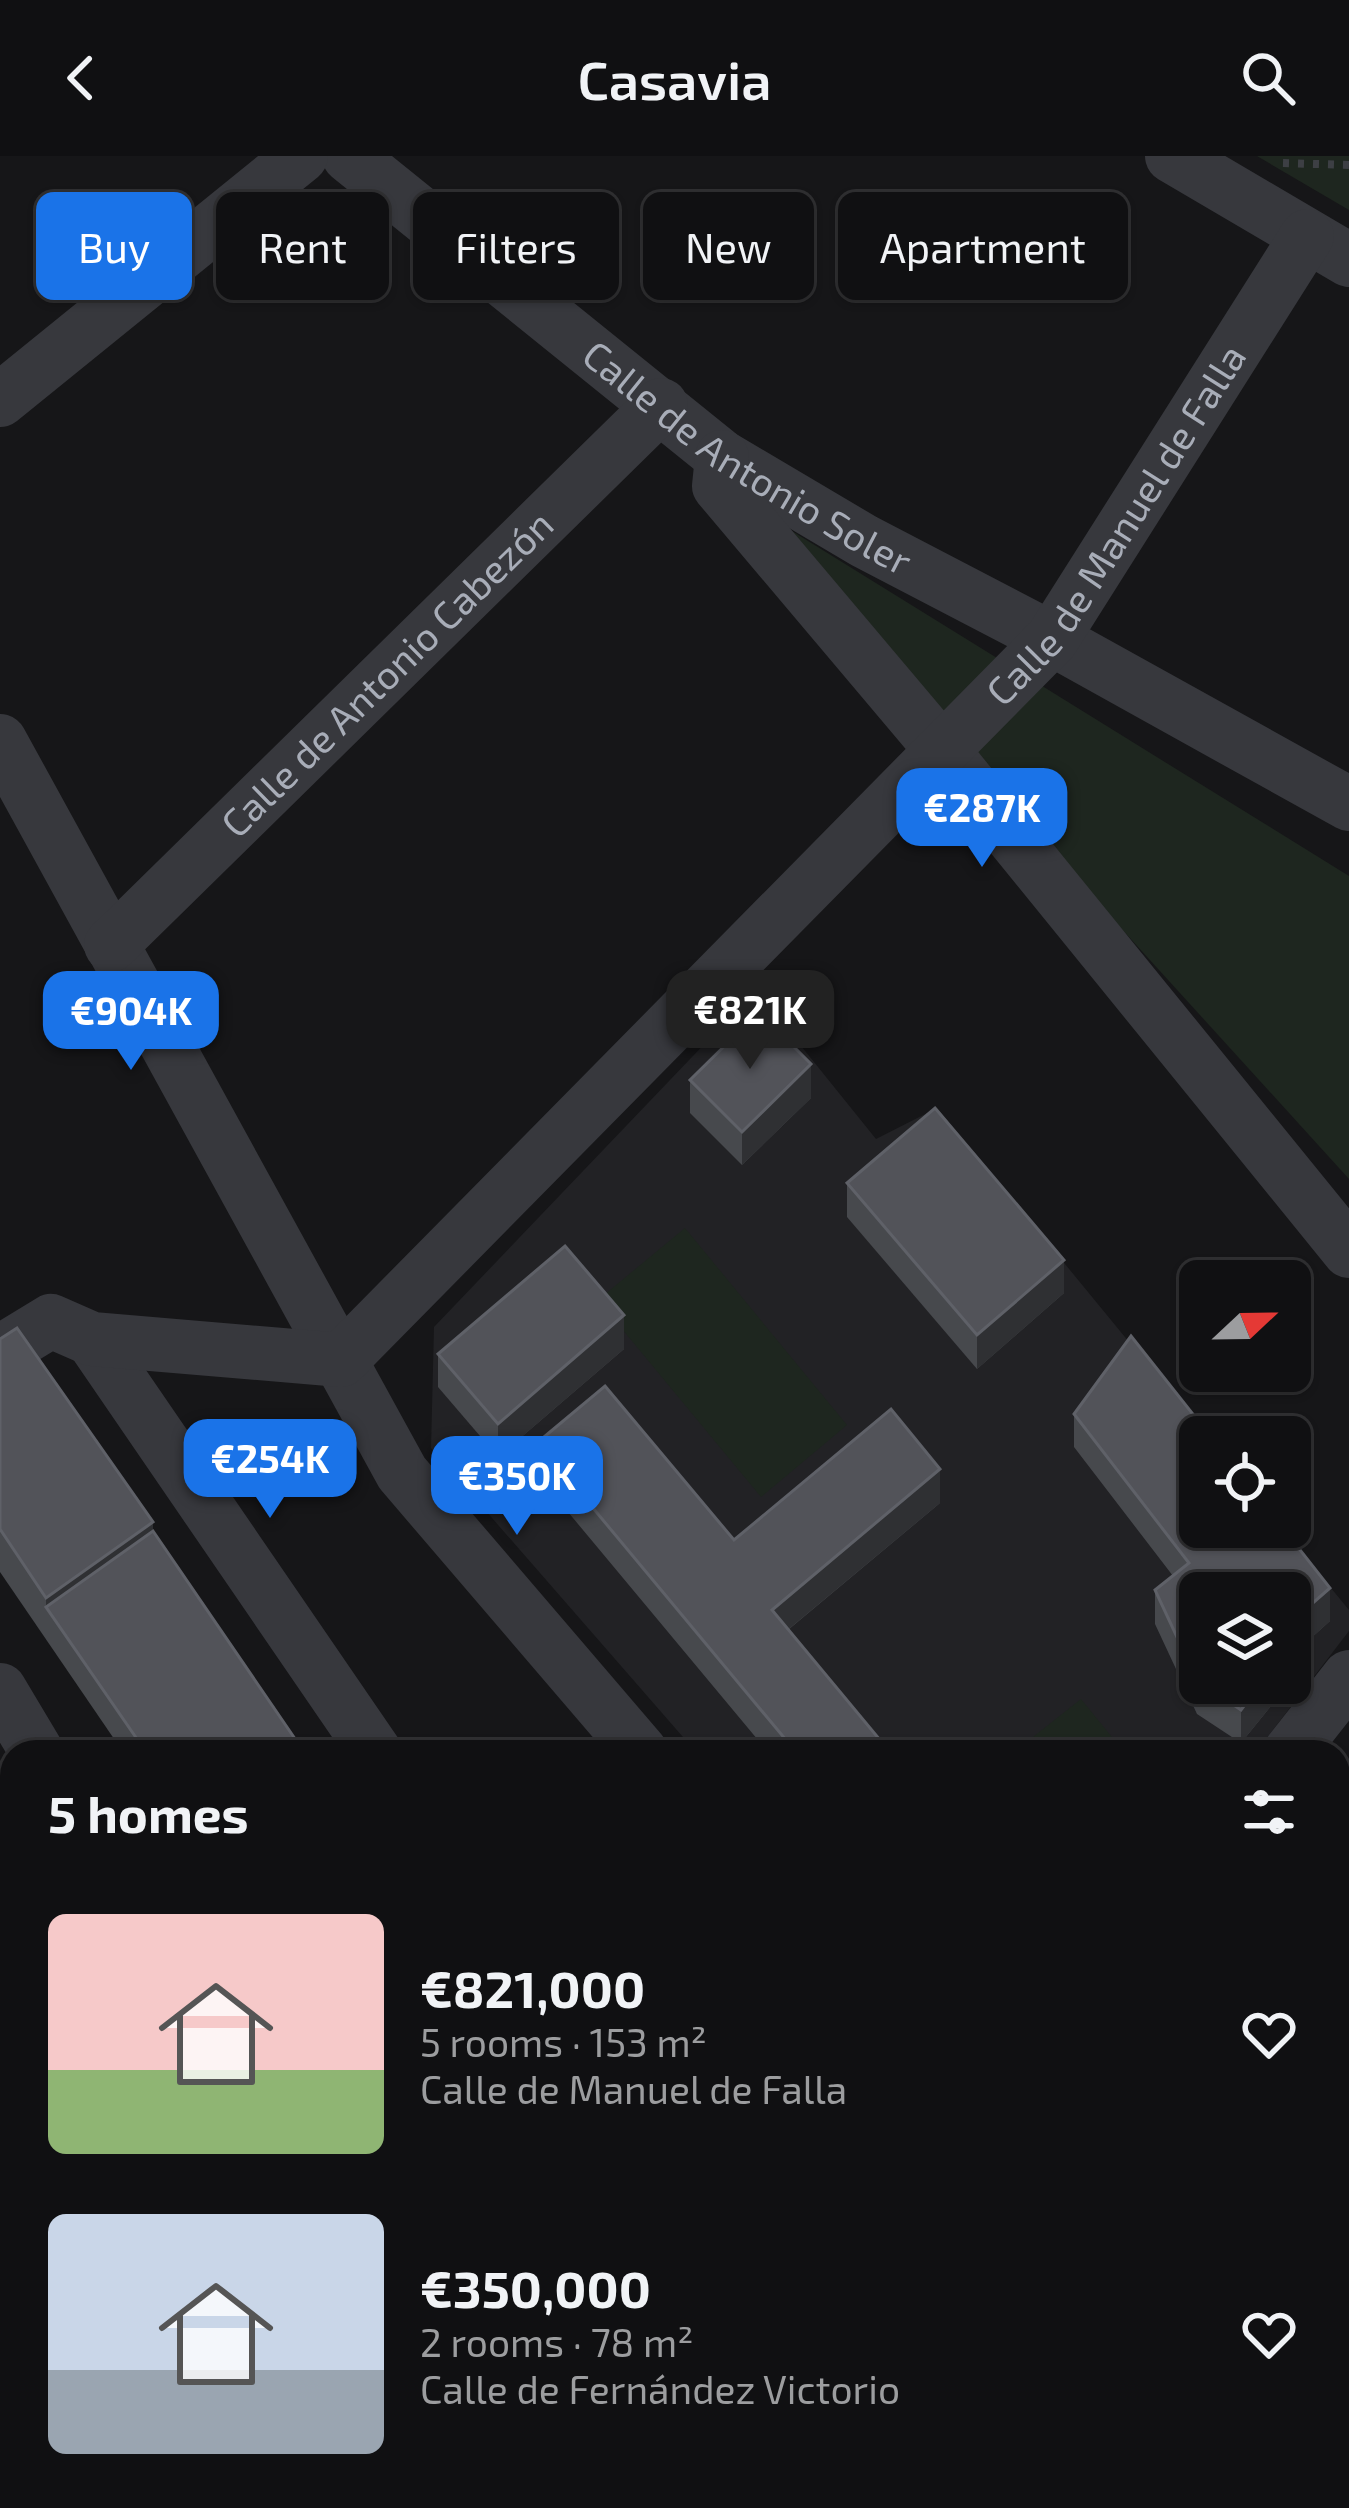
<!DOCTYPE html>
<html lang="en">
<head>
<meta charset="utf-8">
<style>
	body { margin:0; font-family:"Exo 2",sans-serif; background:#19191b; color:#f1f3f6; height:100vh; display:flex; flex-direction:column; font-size:45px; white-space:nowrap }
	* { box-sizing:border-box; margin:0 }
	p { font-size:39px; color:#9c9d9f }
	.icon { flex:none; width:66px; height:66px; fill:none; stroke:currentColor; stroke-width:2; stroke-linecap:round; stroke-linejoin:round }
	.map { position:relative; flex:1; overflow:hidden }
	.panel { position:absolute; left:0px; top:1584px; width:1350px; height:768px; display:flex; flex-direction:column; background:#101012; border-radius:36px 36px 0 0; box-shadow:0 3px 9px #0004,0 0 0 3px #303032 }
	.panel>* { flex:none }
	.guide { position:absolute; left:36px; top:36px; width:1278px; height:108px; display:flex; gap:24px }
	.needle { width:78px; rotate:68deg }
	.fabs { position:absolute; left:1179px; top:1104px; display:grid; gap:24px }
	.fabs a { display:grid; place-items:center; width:132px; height:132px; border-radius:18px; background:#101012; box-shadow:0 3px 9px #0004,0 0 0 3px #303032; font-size:60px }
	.price { position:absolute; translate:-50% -102px; padding:0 27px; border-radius:24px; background:#1a73e8; color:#fff; font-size:39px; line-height:78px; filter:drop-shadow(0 3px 6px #0008) }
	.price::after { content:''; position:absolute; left:50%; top:72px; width:36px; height:27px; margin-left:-18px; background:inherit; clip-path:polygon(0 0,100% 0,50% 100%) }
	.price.on { background:#222; color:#fff }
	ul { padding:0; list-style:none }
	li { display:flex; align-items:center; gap:36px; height:300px; padding:0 48px }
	li span { display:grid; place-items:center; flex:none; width:336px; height:240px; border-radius:18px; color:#555 }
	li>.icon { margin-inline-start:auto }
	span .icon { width:144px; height:144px; fill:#fffc; stroke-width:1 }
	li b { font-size:51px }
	h2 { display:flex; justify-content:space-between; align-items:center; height:144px; padding:0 48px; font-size:51px }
	.chip { padding:0 42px; border-radius:18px; background:#101012; box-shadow:0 3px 9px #0004,0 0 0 3px #303032; font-size:42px; line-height:108px }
	.chip.on { background:#1a73e8; color:#fff }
	header { display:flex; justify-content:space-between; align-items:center; height:156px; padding:0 48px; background:#101012; font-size:54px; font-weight:600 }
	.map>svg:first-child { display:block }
</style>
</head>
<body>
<header><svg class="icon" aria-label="back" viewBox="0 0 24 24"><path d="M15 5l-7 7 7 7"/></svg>Casavia<svg class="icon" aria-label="search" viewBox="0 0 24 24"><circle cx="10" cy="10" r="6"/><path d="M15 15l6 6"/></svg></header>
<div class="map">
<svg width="1349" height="2352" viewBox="0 0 1349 2352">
	<rect width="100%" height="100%" fill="#161618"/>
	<path fill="#222225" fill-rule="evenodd" d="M756 834 876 983 937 952 1207 1281H1200V1371H1281L1349 1454V1475L1256 1596H696L431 1292 434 1171ZM1200 1437H1290V1527H1200Z"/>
	<g fill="#1e261f">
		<path d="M1257 0H1349V54Z"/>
		<path d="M719 330 1349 720V1023Z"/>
		<path d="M685 1072 847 1269 761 1341 598 1144Z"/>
		<path d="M1081 1543 1124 1596H1014Z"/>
		<path d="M879 2340H1040L1052 2352H904Z"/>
	</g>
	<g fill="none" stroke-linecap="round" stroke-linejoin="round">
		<path stroke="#3d3f44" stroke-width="8" stroke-dasharray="6 9" stroke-linecap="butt" d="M1283 7 1349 9"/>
		<g stroke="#37383d" stroke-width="54">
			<path id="s1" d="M349 0 722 301 864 385 1052 483 1349 648"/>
			<path d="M1172 0 1349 104"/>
			<path d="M0 244 301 0"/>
			<path d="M722 301 719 330 941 593 1349 1095"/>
			<path d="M0 585 402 1317 641 1596"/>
			<path id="s2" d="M111 789 661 249"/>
			<path d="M92 1183 375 1596"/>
			<path id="s3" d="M0 1196 51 1165 92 1183 341 1204 1052 483 1307 80"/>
			<path d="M0 1534 37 1596"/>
			<path d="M1290 1596 1349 1521"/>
			<path d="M0 2271 12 2303"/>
			<path d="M26 2340 30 2352"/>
			<path d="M696 2340 707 2352"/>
			<path d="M1280 2340 1290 2352"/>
			<path d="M293 2352 305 2340"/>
		</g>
	</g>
	<g fill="#47494d">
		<path d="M690 924 811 942 742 1009 690 957Z"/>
		<path d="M847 1027 1064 1137 977 1213 847 1061Z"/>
		<path d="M0 1183 153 1375 304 1596H123L0 1416Z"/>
		<path d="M624 1193 498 1301 438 1231V1198Z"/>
		<path d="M1074 1258 1330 1465 1290 1501V1437H1200L1275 1527V1545L1241 1587 1197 1558 1155 1468V1434L1173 1420 1074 1291Z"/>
		<path d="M538 1286 734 1384 940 1347 788 1474 890 1596H768L538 1320Z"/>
		<path d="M1349 1978V2167L1338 2158V1992Z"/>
	</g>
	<g fill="#2f3033">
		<path d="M811 908V942L742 1009V976Z"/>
		<path d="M1064 1104V1137L977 1213V1179Z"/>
		<path d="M624 1159V1193L498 1301V1268Z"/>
		<path d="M940 1313V1347L772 1487V1454Z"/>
		<path d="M153 1366V1409L46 1451V1442Z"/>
		<path d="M1330 1432V1465L1290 1501V1467Z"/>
		<path d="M1262 1527H1275V1545L1241 1587V1554Z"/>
	</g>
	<g fill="#525359" stroke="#5f6168" stroke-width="3">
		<path d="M759 856 811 908 742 976 690 924Z"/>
		<path d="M935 952 1064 1104 977 1179 847 1027Z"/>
		<path d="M565 1090 624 1159 498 1268 438 1198Z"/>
		<path d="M17 1172 153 1366 46 1442 0 1373V1183Z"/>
		<path d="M1131 1180 1211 1281H1200V1371H1282L1330 1432 1290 1467V1437H1200V1526L1197 1524 1155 1434 1189 1407 1074 1258Z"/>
		<path d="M605 1230 734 1384 891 1253 940 1313 772 1454 890 1596H796L538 1286Z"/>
		<path d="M153 1375 304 1596H146L46 1451Z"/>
		<path d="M1201 1527H1262L1241 1554Z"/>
		<path d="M1349 1978V2134L1338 2125V1992Z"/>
	</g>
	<g text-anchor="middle" stroke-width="9" stroke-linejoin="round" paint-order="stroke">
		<g font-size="39" fill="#a8adb8" stroke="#111113">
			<text dy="14" stroke="none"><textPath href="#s1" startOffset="501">Calle de Antonio Soler</textPath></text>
			<text dy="14" stroke="none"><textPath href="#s3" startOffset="1497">Calle de Manuel de Falla</textPath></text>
			<text dy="14" stroke="none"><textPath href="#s2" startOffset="387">Calle de Antonio Cabezón</textPath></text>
		</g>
	</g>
</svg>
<div class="fabs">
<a><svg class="needle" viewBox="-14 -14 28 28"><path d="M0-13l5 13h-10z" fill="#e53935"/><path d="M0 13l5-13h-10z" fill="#9c9d9f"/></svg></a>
<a><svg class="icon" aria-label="locate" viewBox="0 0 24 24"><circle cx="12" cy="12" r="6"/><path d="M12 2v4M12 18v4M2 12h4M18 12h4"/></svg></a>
<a><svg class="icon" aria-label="layers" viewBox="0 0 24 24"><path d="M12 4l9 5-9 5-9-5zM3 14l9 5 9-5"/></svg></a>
</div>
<b class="price" style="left:982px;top:714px">€287K</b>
<b class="price on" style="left:750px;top:916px">€821K</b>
<b class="price" style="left:131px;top:917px">€904K</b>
<b class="price" style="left:270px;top:1365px">€254K</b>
<b class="price" style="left:517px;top:1382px">€350K</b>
<div class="guide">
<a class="chip on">Buy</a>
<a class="chip">Rent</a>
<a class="chip">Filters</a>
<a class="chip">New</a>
<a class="chip">Apartment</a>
</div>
<section class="panel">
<h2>5 homes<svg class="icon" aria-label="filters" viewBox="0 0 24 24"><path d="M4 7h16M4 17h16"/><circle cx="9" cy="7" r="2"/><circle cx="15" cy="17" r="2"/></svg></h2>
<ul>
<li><span style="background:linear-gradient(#f6c9c9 65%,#8fb573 0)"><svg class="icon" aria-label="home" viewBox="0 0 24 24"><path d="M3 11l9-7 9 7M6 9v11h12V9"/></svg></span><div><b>€821,000</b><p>5 rooms · 153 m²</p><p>Calle de Manuel de Falla</p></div><svg class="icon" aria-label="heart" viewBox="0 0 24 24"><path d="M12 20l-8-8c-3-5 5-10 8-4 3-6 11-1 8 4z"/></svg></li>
<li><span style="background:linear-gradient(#c9d6e8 65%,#9aa5b1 0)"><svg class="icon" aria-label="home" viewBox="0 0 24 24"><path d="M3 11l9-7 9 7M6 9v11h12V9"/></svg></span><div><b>€350,000</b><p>2 rooms · 78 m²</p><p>Calle de Fernández Victorio</p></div><svg class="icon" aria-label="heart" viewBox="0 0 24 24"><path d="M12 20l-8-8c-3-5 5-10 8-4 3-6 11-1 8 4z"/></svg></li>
</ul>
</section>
</div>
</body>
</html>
